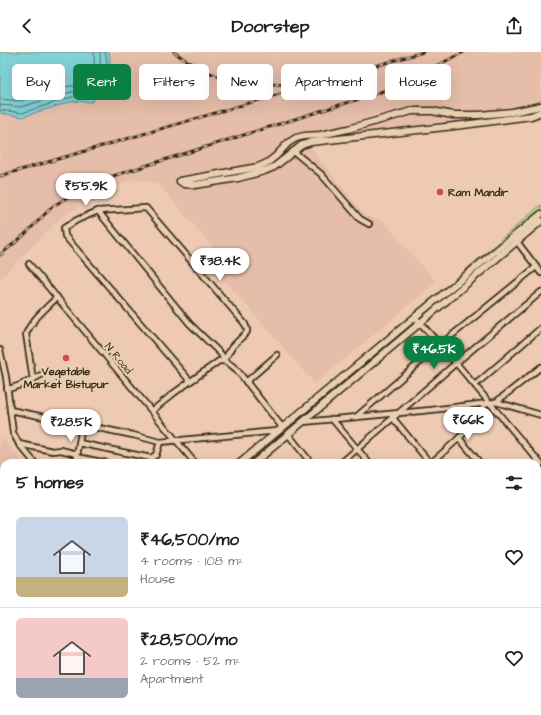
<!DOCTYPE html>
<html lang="en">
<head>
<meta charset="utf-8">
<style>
	body { margin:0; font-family:"Architects Daughter",sans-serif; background:#f6f6f6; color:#202124; height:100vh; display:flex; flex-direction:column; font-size:15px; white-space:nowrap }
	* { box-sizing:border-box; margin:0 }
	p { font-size:13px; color:#757577 }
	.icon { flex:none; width:22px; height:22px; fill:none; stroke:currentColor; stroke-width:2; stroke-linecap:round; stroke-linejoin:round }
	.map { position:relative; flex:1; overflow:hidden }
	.panel { position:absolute; left:0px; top:407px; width:541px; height:256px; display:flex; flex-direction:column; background:#fff; border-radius:12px 12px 0 0; box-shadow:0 4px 16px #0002 }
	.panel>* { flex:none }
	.guide { position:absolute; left:12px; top:12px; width:517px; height:36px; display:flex; gap:8px }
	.price { position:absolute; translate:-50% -34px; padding:0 9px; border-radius:14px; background:#fff; color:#222; font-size:13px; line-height:26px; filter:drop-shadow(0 1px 2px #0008) }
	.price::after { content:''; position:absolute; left:50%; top:24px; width:12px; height:9px; margin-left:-6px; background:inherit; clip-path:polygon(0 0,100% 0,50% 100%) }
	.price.selected { background:#0b8043; color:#fff }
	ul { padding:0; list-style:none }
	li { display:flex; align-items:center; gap:12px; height:100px; padding:0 16px }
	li+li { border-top:1px solid #e0e0e0 }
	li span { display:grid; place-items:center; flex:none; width:112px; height:80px; border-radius:6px; color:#555 }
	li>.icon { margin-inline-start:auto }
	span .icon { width:48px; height:48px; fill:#fffc; stroke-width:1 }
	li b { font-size:17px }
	h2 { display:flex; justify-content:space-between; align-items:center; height:48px; padding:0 16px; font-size:17px }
	.pill { padding:0 14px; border-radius:6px; background:#fff; box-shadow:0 4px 16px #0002; font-size:14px; line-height:36px }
	.pill.selected { background:#0b8043; color:#fff }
	header { display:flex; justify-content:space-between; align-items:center; height:52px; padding:0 16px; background:#fff; font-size:18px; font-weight:700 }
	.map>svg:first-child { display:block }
</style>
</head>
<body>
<header><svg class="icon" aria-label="back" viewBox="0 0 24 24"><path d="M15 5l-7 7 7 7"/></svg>Doorstep<svg class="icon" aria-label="share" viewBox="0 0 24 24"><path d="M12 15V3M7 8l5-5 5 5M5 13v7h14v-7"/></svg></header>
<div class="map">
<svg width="541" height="663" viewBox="0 0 541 663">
	<rect width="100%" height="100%" fill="#edcab1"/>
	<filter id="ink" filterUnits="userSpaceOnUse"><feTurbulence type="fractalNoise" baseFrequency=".025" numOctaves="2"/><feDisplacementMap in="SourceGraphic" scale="8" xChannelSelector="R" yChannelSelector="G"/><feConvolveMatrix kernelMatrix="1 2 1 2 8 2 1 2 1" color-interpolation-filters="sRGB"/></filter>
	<g filter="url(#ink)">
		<g fill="#e5bda9">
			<path d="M0 0H541V68L307 91 366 165 382 168 436 230 315 332 216 218 224 208 158 131 132 127 96 143 58 168 0 227Z"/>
			<path d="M0 383 24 411H4V547L0 551Z"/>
			<path d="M465 659H519L522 663H460Z"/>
		</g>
		<path fill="#b7e29f" stroke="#79865e" d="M541 153V161L246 411H242Z"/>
		<g fill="#81d2d7" stroke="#658f8d">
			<path d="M0 0H109C113 20 104 34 92 50L73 49 22 65 0 61Z"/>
			<path d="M425 659H461L456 663H428Z"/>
		</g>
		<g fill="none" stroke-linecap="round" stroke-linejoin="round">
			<g stroke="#576d68" stroke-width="1">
				<path d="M0 47 21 49 69 34H85C94 23 95 13 94 0"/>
				<path d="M0 53 21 55 71 40H88C99 27 101 16 100 0"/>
				<path d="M0 58 22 61 72 45H90C98 35 106 23 107 10 107 7 106 3 105 0"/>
			</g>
			<g stroke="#3b2a1e" stroke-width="8">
				<g id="street">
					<path d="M293 99 321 122 360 167 369 172"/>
					<path d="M98 159 190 272 221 302 224 308"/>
					<path d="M515 187 541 221"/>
					<path d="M29 212 195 411"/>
					<path d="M415 265 456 311 541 412"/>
					<path d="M0 298 6 325 13 381 19 392 35 411"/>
					<path d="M33 328 26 282C32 267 46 257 57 245"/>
					<path d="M190 329 65 184 64 176 77 168 98 159 146 156 245 272 247 277V280L233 294 224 308"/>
					<path d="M246 330 277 303"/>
					<path d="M475 333 541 276"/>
					<path d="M7 337C20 335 31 328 43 322"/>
					<path d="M496 350 541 315"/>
					<path d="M10 358 133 383 160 390 277 379"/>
					<path d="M152 359 174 341 219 309C227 308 231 313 237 318L282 375"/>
					<path d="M356 365 440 293 536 215"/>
					<path d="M392 365 430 411"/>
					<path d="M332 367 369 411"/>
					<path d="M303 370 431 358 496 350 541 363"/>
					<path d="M288 382 311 411"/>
					<path d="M459 386 480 411"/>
					<path d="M79 391 151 406 156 403 160 390"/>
					<path d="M19 392 53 399 61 398 77 402"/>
					<path d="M77 405 107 411"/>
					<path d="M76 411 82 373"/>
					<path d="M341 411 456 311 541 240"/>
					<path d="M431 411C451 393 473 377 485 352"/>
					<path d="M537 455 541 451"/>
					<path d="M537 477 541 481"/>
					<path d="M537 538 541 543"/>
					<path d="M537 609 541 614"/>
					<path d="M104 659 107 663"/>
					<path d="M156 659 160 663"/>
					<path d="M209 659 212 663"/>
					<path d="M258 659 261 663"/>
					<path d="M312 659 315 663"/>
					<path d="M356 659 360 663"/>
					<path d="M413 659 416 663"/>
					<path d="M478 659 483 663"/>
					<path d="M530 659 534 663"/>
					<path d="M0 660 2 663"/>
					<path d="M171 663 175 659"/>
					<path d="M393 663 398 659"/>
					<path d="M467 663 473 659"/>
				</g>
			</g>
			<g stroke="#3b2a1e" stroke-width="9">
				<g id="secondary">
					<path d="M180 129 258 115 267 111 276 104 288 91 296 86 304 84 320 83 348 77 412 59H432L453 63H479L512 60 541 54"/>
					<path d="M180 129 184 132 195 133 238 126 264 119 274 115 302 93 311 90 463 73 531 64 541 60"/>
					<path d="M240 411 415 265 541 162"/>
					<path d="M254 411 541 169"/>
					<path d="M0 611 4 608"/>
					<path d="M0 625 4 622"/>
				</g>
			</g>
			<use href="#street" stroke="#e8cfb0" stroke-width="4.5"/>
			<use href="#secondary" stroke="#e8cfb0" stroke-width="6"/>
			<g stroke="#3b2a1e" stroke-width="3">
				<g id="rail">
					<path d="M174 0C214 29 241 34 290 32"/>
					<path d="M0 124 423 0"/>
					<path d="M0 203 23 184 52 155 80 137 113 124 378 41 398 33 464 0"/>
				</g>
			</g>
			<use href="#rail" stroke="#e8cfb0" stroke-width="1.5" stroke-dasharray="4.5" stroke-linecap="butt"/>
		</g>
	</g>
	<g fill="#d1495b" stroke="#e8cfb0" stroke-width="1.5">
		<circle cx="440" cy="140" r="4"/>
		<circle cx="66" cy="306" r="4"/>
	</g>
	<g text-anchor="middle" stroke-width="4" stroke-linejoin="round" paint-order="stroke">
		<g font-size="11" font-weight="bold" fill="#3b2a1e" stroke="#e8cfb0" text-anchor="start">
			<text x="448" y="144">Ram Mandir</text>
			<text x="66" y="323" text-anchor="middle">Vegetable<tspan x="66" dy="13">Market Bistupur</tspan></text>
		</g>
		<g font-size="11" fill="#3b2a1e" stroke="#e8cfb0">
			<text transform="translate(119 306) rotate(50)" y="4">N Road</text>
		</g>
	</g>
</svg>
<b class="price" style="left:86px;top:155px">₹55.9K</b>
<b class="price" style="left:220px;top:230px">₹38.4K</b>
<b class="price selected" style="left:434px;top:318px">₹46.5K</b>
<b class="price" style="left:468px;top:389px">₹66K</b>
<b class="price" style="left:71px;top:391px">₹28.5K</b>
<div class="guide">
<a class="pill">Buy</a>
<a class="pill selected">Rent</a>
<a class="pill">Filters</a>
<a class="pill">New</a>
<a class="pill">Apartment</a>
<a class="pill">House</a>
</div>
<section class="panel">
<h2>5 homes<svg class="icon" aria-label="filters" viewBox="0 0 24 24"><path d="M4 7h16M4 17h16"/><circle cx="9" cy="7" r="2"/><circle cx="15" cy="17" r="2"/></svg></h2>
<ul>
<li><span style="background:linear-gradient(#c9d6e8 75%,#c2b280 0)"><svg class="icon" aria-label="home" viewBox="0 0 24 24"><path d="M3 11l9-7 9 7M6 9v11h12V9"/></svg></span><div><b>₹46,500/mo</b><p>4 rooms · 108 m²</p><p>House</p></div><svg class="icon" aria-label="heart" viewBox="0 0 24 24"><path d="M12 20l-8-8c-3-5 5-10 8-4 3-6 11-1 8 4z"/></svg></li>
<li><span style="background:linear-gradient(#f6c9c9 75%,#9aa5b1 0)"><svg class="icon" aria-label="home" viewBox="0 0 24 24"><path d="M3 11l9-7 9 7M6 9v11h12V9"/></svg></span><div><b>₹28,500/mo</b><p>2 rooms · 52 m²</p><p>Apartment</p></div><svg class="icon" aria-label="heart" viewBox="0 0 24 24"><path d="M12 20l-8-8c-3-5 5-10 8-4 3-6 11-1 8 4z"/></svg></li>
</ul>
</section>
</div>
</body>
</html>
